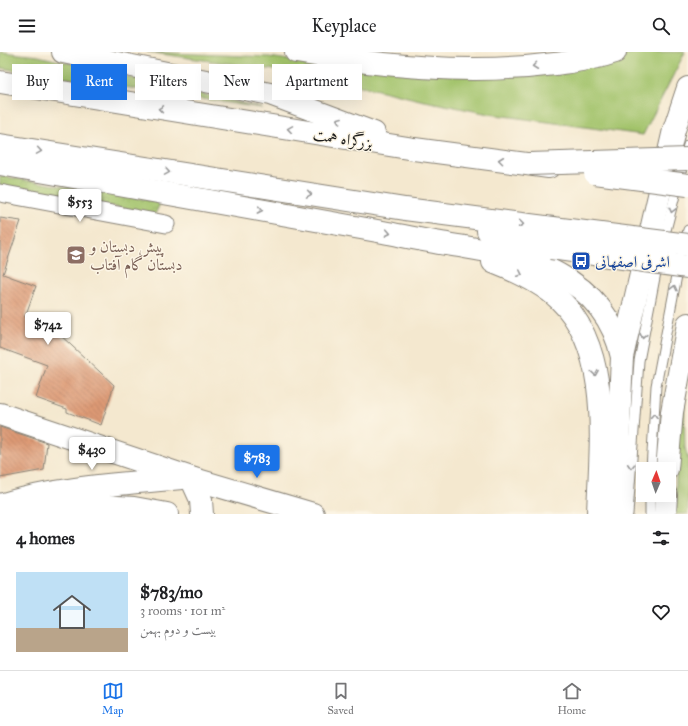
<!DOCTYPE html>
<html lang="en">
<head>
<meta charset="utf-8">
<style>
	body { margin:0; font-family:"IM FELL Great Primer",Amiri,serif; background:#f2f2f2; color:#202124; height:100vh; display:flex; flex-direction:column; font-size:15px; white-space:nowrap }
	* { box-sizing:border-box; margin:0 }
	p { font-size:13px; color:#757577 }
	.icon { flex:none; width:22px; height:22px; fill:none; stroke:currentColor; stroke-width:2; stroke-linecap:round; stroke-linejoin:round }
	.map { position:relative; height:462px; overflow:hidden }
	.sheet { display:flex; flex-direction:column; background:#fff; flex:1 }
	.sheet>* { flex:none }
	.guide { position:absolute; left:12px; top:12px; width:400px; height:36px; display:flex; gap:8px }
	.needle { width:26px; rotate:2deg }
	.buttons { position:absolute; left:636px; top:410px; display:grid; gap:8px }
	.buttons a { display:grid; place-items:center; width:40px; height:40px; border-radius:0px; background:#fff; box-shadow:0 4px 16px #0002; font-size:20px }
	.price { position:absolute; translate:-50% -34px; padding:0 9px; border-radius:4px; background:#fff; color:#222; font-size:13px; line-height:26px; filter:drop-shadow(0 1px 2px #0008) }
	.price::after { content:''; position:absolute; left:50%; top:24px; width:12px; height:9px; margin-left:-6px; background:inherit; clip-path:polygon(0 0,100% 0,50% 100%) }
	.price.current { background:#1a73e8; color:#fff }
	ul { padding:0; list-style:none }
	li { display:flex; align-items:center; gap:12px; height:100px; padding:0 16px }
	li span { display:grid; place-items:center; flex:none; width:112px; height:80px; border-radius:0px; color:#555 }
	li>.icon { margin-inline-start:auto }
	span .icon { width:48px; height:48px; fill:#fffc; stroke-width:1 }
	li b { font-size:17px }
	h2 { display:flex; justify-content:space-between; align-items:center; height:48px; padding:0 16px; font-size:17px }
	.tag { padding:0 14px; border-radius:0px; background:#fff; box-shadow:0 4px 16px #0002; font-size:14px; line-height:36px }
	.tag.current { background:#1a73e8; color:#fff }
	header { display:flex; justify-content:space-between; align-items:center; height:52px; padding:0 16px; background:#fff; font-size:18px; font-weight:600 }
	.tab-bar { display:flex; justify-content:space-around; align-items:center; height:56px; border-top:1px solid #e0e0e0; background:#fff; font-size:11px; color:#757577 }
	.tab-bar a { display:grid; justify-items:center; gap:2px }
	.tab-bar .current { color:#1a73e8 }
	.map>svg:first-child { display:block }
</style>
</head>
<body>
<header><svg class="icon" aria-label="menu" viewBox="0 0 24 24"><path d="M4 6h16M4 12h16M4 18h16"/></svg>Keyplace<svg class="icon" aria-label="search" viewBox="0 0 24 24"><circle cx="10" cy="10" r="6"/><path d="M15 15l6 6"/></svg></header>
<div class="map">
<svg width="688" height="462" viewBox="0 0 688 462">
	<defs>
		<pattern id="park-crowns" width="20" height="18" patternUnits="userSpaceOnUse"><rect width="20" height="18" fill="#a2c36b"/><path d="M2 6a3 3 0 1 1 6 0M12 15a3 3 0 1 1 6 0" fill="none" stroke="#8ba75c"/></pattern>
		<pattern id="building-back-hatch" width="6" height="6" patternUnits="userSpaceOnUse"><rect width="6" height="6" fill="#dd9a74"/><path d="M-1 5l2 2M0 0l6 6M5-1l2 2" fill="none" stroke="#b27d5e"/></pattern>
	</defs>
	<rect width="100%" height="100%" fill="#fcf5e5"/>
	<filter id="ink" filterUnits="userSpaceOnUse"><feTurbulence type="fractalNoise" baseFrequency=".025" numOctaves="2"/><feDisplacementMap in="SourceGraphic" scale="8" xChannelSelector="R" yChannelSelector="G"/><feConvolveMatrix kernelMatrix="1 2 1 2 8 2 1 2 1" color-interpolation-filters="sRGB"/></filter>
	<filter id="wash" filterUnits="userSpaceOnUse"><feTurbulence type="fractalNoise" baseFrequency=".012" numOctaves="4" result="noise"/><feDisplacementMap in="SourceGraphic" scale="16" xChannelSelector="R" yChannelSelector="G"/><feGaussianBlur stdDeviation="0.9" result="paint"/><feColorMatrix in="noise" values="0 0 0 0 0 0 0 0 0 0 0 0 0 0 0 0 0 1.4 0 .05"/><feComposite in="paint" operator="in"/></filter>
	<g filter="url(#wash)">
		<rect width="100%" height="100%" fill="#f4e8cf"/>
		<g fill="#a2c36b" stroke="#5f7044">
			<path d="M0 0 38 4 262 56 0 16Z"/>
			<path d="M147 0 269 5 336 15 606 9 636 0H685L643 83 489 62 420 48 323 25Z"/>
			<path d="M687 304 684 358 685 395 688 407V462H675L677 393Z"/>
		</g>
		<path fill="url(#park-crowns)" stroke="#5f7044" d="M0 124 161 150 155 162 0 134Z"/>
		<g id="blocks">
			<g fill="url(#building-back-hatch)">
				<path d="M0 166 21 169 3 222 36 234 25 265 58 281 114 333 101 373 67 360V357L36 346 47 313 0 296Z"/>
				<path d="M0 375 47 391 44 418 0 426Z"/>
			</g>
		</g>
	</g>
	<g filter="url(#ink)">
		<use href="#blocks" fill-opacity="0" stroke="#888276" stroke-width="1"/>
		<g fill="none" stroke-linecap="round" stroke-linejoin="round">
			<g stroke="#888276" stroke-width="11">
				<g id="service">
					<path d="M663 190 688 93"/>
					<path d="M684 193 688 178"/>
					<path d="M651 417 656 334 679 213"/>
					<path d="M628 462 639 309 658 210"/>
					<path d="M650 462V443"/>
				</g>
			</g>
			<g stroke="#888276" stroke-width="19">
				<path id="minor" d="M0 141 166 172"/>
			</g>
			<g stroke="#888276" stroke-width="24">
				<g id="secondary">
					<path d="M0 362 191 426 313 462"/>
					<path d="M191 426 201 448 202 462"/>
					<path d="M0 453C58 435 122 432 182 426"/>
					<path d="M12 461 100 454 134 456 167 462"/>
				</g>
			</g>
			<g stroke="#888276" stroke-width="24">
				<g id="trunk">
					<path d="M63 0 270 42 374 81"/>
					<path d="M296 0C381 14 469 23 555 12 576 9 595 7 615 0"/>
					<path d="M0 30 414 97 549 115"/>
					<path d="M0 93 405 157 553 176"/>
					<path d="M0 112C128 134 256 157 383 180 404 184 426 189 447 192 486 199 522 202 558 222 592 240 614 267 622 305"/>
					<path d="M488 179 551 196"/>
					<path d="M493 210C516 219 541 230 559 247 613 299 600 394 598 462"/>
					<path d="M667 417 672 360 688 272"/>
					<path d="M615 462 622 305 674 78 688 36"/>
					<path d="M665 462 666 443"/>
				</g>
			</g>
			<use href="#service" stroke="#fff" stroke-width="9"/>
			<use href="#minor" stroke="#fff" stroke-width="17"/>
			<use href="#secondary" stroke="#fff" stroke-width="22"/>
			<use href="#trunk" stroke="#fff" stroke-width="22"/>
			<g stroke="#888276" stroke-width="24" stroke-linecap="butt">
				<g id="trunk-bridge">
					<path d="M529 112 688 107"/>
					<path d="M595 121 688 133"/>
					<path d="M553 176 688 193"/>
					<path d="M551 196 688 215"/>
				</g>
			</g>
			<use href="#trunk-bridge" stroke="#fff" stroke-width="22"/>
		</g>
		<defs><path id="oneway-chevron" d="M-2-3.5L2.5 0L-2 3.5" fill="none" stroke-width="1.6" stroke-linecap="round" stroke-linejoin="round"/></defs>
		<g stroke="#999">
			<use href="#oneway-chevron" transform="translate(535 14) rotate(173)"/>
			<use href="#oneway-chevron" transform="translate(161 57) rotate(-171)"/>
			<use href="#oneway-chevron" transform="translate(339 68) rotate(-159)"/>
			<use href="#oneway-chevron" transform="translate(290 77) rotate(-171)"/>
			<use href="#oneway-chevron" transform="translate(39 99) rotate(9)"/>
			<use href="#oneway-chevron" transform="translate(501 108) rotate(-173)"/>
			<use href="#oneway-chevron" transform="translate(167 120) rotate(9)"/>
			<use href="#oneway-chevron" transform="translate(309 142) rotate(9)"/>
			<use href="#oneway-chevron" transform="translate(260 158) rotate(11)"/>
			<use href="#oneway-chevron" transform="translate(672 158) rotate(104)"/>
			<use href="#oneway-chevron" transform="translate(521 172) rotate(7)"/>
			<use href="#oneway-chevron" transform="translate(388 181) rotate(11)"/>
			<use href="#oneway-chevron" transform="translate(520 222) rotate(26)"/>
			<use href="#oneway-chevron" transform="translate(674 236) rotate(-77)"/>
			<use href="#oneway-chevron" transform="translate(643 284) rotate(100)"/>
			<use href="#oneway-chevron" transform="translate(595 321) rotate(81)"/>
			<use href="#oneway-chevron" transform="translate(654 364) rotate(-87)"/>
			<use href="#oneway-chevron" transform="translate(631 414) rotate(93)"/>
		</g>
	</g>
	<defs>
		<g id="school-square" transform="scale(1)"><rect x="-9" y="-9" width="18" height="18" rx="4" fill="#8d6e63" stroke="#fcf5e5"/><path d="M0-5L7-2L0 1L-7-2ZM-4 1L0 2.5L4 1V4Q0 6-4 4Z" fill="#fff"/></g>
		<g id="bus-square" transform="scale(1)"><rect x="-9" y="-9" width="18" height="18" rx="4" fill="#1a4fb4" stroke="#fcf5e5"/><path d="M-5-6H5V4H4V6H2V4H-2V6H-4V4H-5ZM-3.5-4V0h7V-4ZM-3.5 1.2v1.5H-2V1.2ZM2 1.2v1.5H3.5V1.2Z" fill="#fff"/></g>
	</defs>
	<g fill-rule="evenodd">
		<use href="#school-square" x="76" y="203"/>
		<use href="#bus-square" x="581" y="209"/>
	</g>
	<g text-anchor="middle" stroke-width="3" stroke-linejoin="round" paint-order="stroke">
		<g font-size="16" fill="#1c1c1c" stroke="#fcf5e5">
			<text transform="translate(343 86) rotate(9)" y="6">بزرگراه همت</text>
		</g>
		<g font-size="16" fill="#785e54" stroke="#fcf5e5" text-anchor="start">
			<text x="90" y="200">پیش دبستان و<tspan x="90" dy="18">دبستان گام آفتاب</tspan></text>
		</g>
		<g font-size="16" fill="#164399" stroke="#fcf5e5" text-anchor="start">
			<text x="595" y="215">اشرفی اصفهانی</text>
		</g>
	</g>
</svg>
<div class="buttons">
<a><svg class="needle" viewBox="-14 -14 28 28"><path d="M0-13l5 13h-10z" fill="#e53935"/><path d="M0 13l5-13h-10z" fill="#757577"/></svg></a>
</div>
<b class="price" style="left:80px;top:171px">$553</b>
<b class="price" style="left:48px;top:294px">$742</b>
<b class="price" style="left:92px;top:419px">$430</b>
<b class="price current" style="left:257px;top:427px">$783</b>
<div class="guide">
<a class="tag">Buy</a>
<a class="tag current">Rent</a>
<a class="tag">Filters</a>
<a class="tag">New</a>
<a class="tag">Apartment</a>
</div>
</div>
<section class="sheet">
<h2>4 homes<svg class="icon" aria-label="filters" viewBox="0 0 24 24"><path d="M4 7h16M4 17h16"/><circle cx="9" cy="7" r="2"/><circle cx="15" cy="17" r="2"/></svg></h2>
<ul>
<li><span style="background:linear-gradient(#bfe0f5 70%,#b9a48a 0)"><svg class="icon" aria-label="home" viewBox="0 0 24 24"><path d="M3 11l9-7 9 7M6 9v11h12V9"/></svg></span><div><b>$783/mo</b><p>3 rooms · 101 m²</p><p>بیست و دوم بهمن</p></div><svg class="icon" aria-label="heart" viewBox="0 0 24 24"><path d="M12 20l-8-8c-3-5 5-10 8-4 3-6 11-1 8 4z"/></svg></li>
</ul>
</section>
<nav class="tab-bar">
<a class="current"><svg class="icon" aria-label="map" viewBox="0 0 24 24"><path d="M3 6l6-2 6 2 6-2v14l-6 2-6-2-6 2zM9 4v14M15 6v14"/></svg>Map</a>
<a><svg class="icon" aria-label="saved" viewBox="0 0 24 24"><path d="M7 4h10v16l-5-4-5 4z"/></svg>Saved</a>
<a><svg class="icon" aria-label="home" viewBox="0 0 24 24"><path d="M3 11l9-7 9 7M6 9v11h12V9"/></svg>Home</a>
</nav>
</body>
</html>
